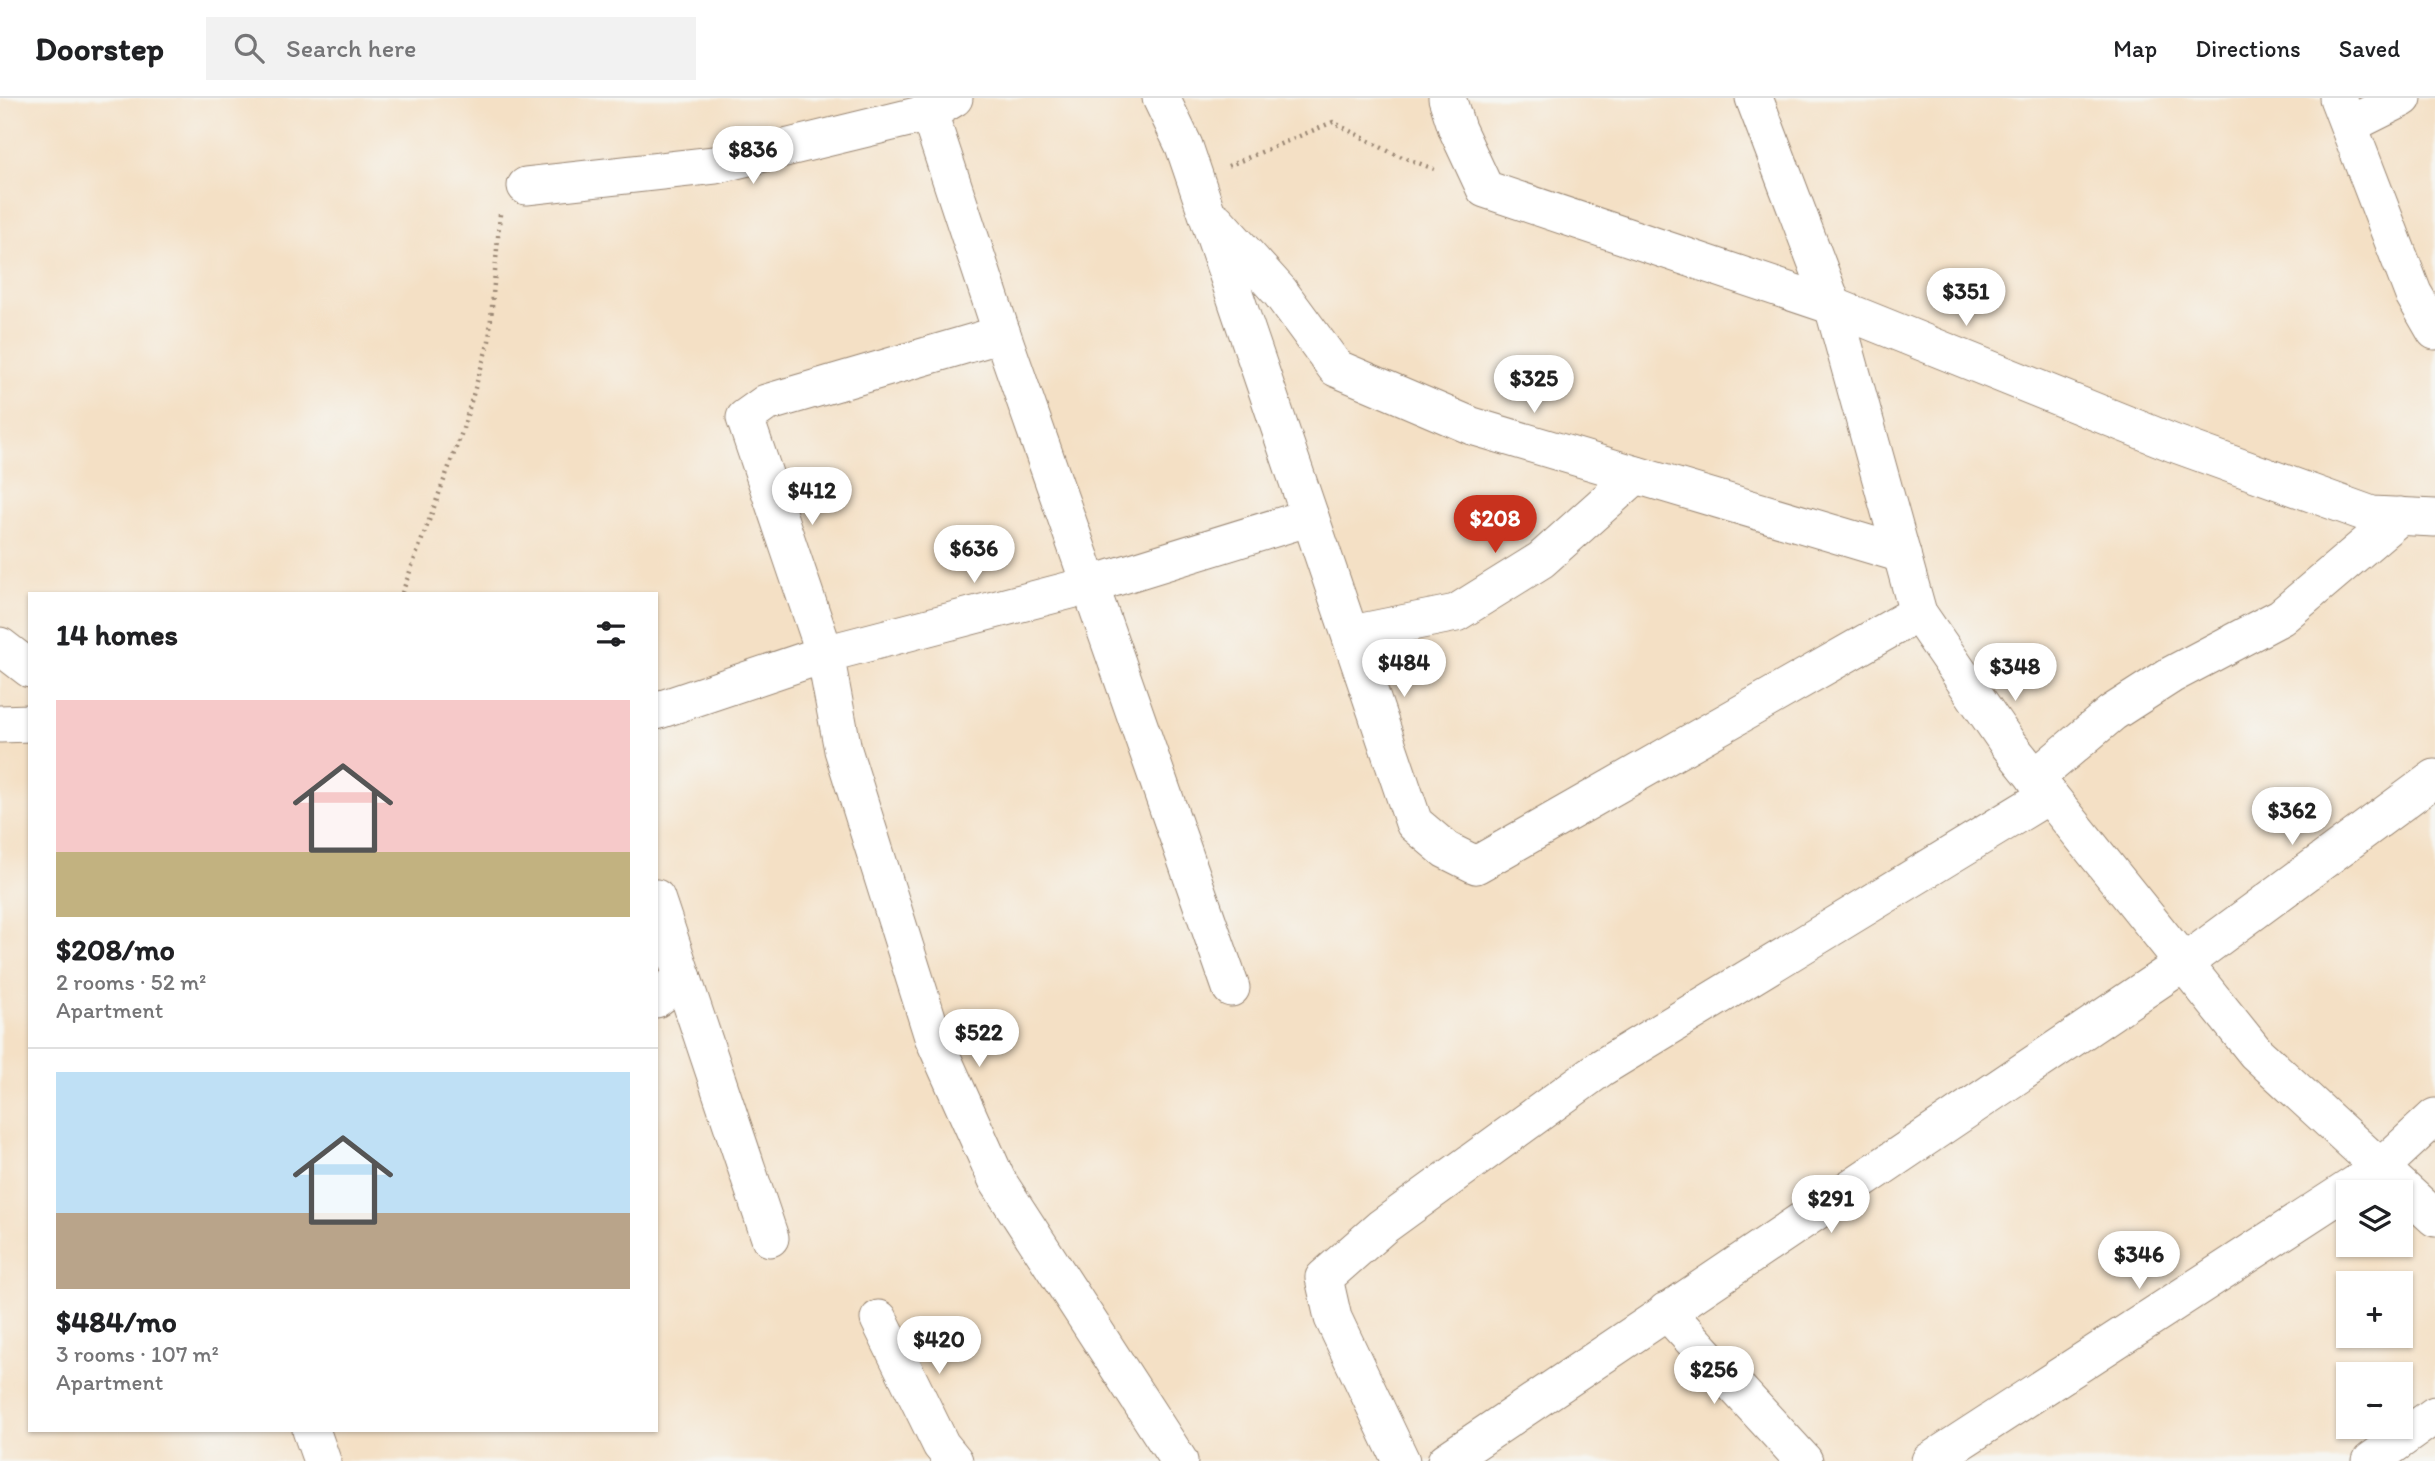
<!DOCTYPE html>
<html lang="en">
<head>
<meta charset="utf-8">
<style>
	body { margin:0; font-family:Itim,sans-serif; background:#f2f2f2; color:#202124; height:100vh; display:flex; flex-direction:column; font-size:26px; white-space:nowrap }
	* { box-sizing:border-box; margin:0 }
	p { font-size:23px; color:#757577 }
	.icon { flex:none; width:38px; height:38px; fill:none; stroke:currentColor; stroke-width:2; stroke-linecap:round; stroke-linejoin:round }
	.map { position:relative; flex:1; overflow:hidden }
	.sheet { position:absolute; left:28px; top:494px; width:630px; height:840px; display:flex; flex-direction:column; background:#fff; border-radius:0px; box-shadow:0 2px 5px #0004 }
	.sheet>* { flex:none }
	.controls { position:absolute; left:2336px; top:1082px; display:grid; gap:14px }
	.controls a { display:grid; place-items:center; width:77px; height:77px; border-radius:0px; background:#fff; box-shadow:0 2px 5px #0004; font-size:35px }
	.price { position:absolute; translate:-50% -60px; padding:0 16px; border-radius:24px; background:#fff; color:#222; font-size:23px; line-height:46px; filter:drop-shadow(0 2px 4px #0008) }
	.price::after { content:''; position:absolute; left:50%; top:42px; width:21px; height:16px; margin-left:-10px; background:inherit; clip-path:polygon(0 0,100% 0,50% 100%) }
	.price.on { background:#c8321e; color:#fff }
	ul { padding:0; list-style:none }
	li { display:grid; align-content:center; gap:14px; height:371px; padding:0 28px }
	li+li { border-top:2px solid #e0e0e0 }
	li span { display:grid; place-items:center; height:217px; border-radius:0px; color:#555 }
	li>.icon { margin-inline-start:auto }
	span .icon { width:126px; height:126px; fill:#fffc; stroke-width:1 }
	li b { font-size:30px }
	h2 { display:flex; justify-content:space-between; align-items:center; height:84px; padding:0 28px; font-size:30px }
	header { display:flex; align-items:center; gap:42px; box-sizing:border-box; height:98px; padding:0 35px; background:#fff; border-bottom:2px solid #e0e0e0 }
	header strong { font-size:33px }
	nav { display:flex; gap:38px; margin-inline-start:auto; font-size:24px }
	.search { width:490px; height:63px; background:#f2f2f2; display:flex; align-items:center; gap:18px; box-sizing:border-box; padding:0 24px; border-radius:0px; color:#757577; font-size:26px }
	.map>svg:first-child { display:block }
</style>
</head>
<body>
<header>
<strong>Doorstep</strong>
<div class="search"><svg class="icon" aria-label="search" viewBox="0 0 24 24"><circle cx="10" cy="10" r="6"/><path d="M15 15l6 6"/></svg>Search here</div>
<nav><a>Map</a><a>Directions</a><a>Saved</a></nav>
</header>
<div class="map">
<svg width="2435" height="1363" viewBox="0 0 2435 1363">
	<rect width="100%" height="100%" fill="#f6f6f2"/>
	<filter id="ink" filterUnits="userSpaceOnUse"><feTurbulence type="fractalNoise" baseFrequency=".0143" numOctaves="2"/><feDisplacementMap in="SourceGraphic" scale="14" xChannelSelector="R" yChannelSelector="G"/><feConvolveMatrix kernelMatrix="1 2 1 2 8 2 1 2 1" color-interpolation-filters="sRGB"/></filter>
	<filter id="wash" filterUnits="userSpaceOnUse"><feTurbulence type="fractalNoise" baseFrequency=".00686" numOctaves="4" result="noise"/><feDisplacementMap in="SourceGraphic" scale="28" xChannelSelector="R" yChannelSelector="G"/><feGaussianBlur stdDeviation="1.57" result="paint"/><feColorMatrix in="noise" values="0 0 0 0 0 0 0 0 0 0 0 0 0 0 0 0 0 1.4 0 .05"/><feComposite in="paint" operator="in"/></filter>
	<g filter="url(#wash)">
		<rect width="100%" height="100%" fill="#f4e0c5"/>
	</g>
	<g filter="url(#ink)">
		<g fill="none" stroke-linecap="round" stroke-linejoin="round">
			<g stroke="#988572" stroke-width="39">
				<g id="minor">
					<path d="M1161 0 1184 48 1414 725 1446 752 1476 767 1918 515"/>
					<path d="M1447 0 1457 31 1485 91 1833 208 2173 345 2372 417 2435 420"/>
					<path d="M1754 0 1833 208 1918 515 2008 646 2256 955 2435 1120"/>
					<path d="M2338 0 2413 195 2435 233"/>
					<path d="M929 15 1002 236 1231 890"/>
					<path d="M2349 27 2403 0"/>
					<path d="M526 88 715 67 929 15 954 0"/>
					<path d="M1216 123 1280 194 1336 270 1472 328 1902 456"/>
					<path d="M1002 236 766 305 745 320 825 556 843 652 933 939 997 1082 1179 1363"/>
					<path d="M1352 536 1456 515 1541 462 1636 377"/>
					<path d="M0 548 30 571"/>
					<path d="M656 613 825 556 1090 487 1310 419"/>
					<path d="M0 626 30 625"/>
					<path d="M2035 680 2112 615 2171 577 2281 519 2400 418"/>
					<path d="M656 800 770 1140"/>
					<path d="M656 901 683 880"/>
					<path d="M1666 1213 1804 1363"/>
					<path d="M879 1221 941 1347 954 1363"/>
					<path d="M311 1332 322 1363"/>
					<path d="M1401 1363 1333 1220 1324 1180 1382 1129 1601 970 2049 697"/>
					<path d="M1446 1363 2184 865 2435 680"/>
					<path d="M1930 1363 2379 1071 2435 1019"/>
					<path d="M2371 1363 2435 1317"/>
				</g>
			</g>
			<g stroke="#988572" stroke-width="4.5" stroke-dasharray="2 5" stroke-linecap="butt">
				<path d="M1228 68 1333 24 1392 55 1434 71"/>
				<path d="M402 495 462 334 489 243 500 116"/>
			</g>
			<use href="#minor" stroke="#fff" stroke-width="37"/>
		</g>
	</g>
</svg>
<div class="controls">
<a><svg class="icon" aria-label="layers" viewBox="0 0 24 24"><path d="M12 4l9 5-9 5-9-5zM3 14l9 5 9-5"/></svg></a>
<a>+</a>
<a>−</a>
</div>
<b class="price" style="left:753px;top:88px">$836</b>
<b class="price" style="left:1966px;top:230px">$351</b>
<b class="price" style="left:1534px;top:317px">$325</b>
<b class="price" style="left:812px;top:429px">$412</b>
<b class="price on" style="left:1495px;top:457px">$208</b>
<b class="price" style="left:974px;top:487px">$636</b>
<b class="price" style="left:1404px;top:601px">$484</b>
<b class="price" style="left:2015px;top:605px">$348</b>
<b class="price" style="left:2292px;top:749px">$362</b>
<b class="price" style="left:979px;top:971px">$522</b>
<b class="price" style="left:1831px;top:1137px">$291</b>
<b class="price" style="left:2139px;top:1193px">$346</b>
<b class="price" style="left:939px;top:1278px">$420</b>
<b class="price" style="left:1714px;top:1308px">$256</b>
<section class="sheet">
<h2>14 homes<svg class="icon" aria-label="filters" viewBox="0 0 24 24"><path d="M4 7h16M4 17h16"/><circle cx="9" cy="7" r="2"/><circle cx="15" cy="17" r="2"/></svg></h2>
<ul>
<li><span style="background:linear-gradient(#f6c9c9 70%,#c2b280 0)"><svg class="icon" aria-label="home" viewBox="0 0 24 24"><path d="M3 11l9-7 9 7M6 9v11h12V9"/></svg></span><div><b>$208/mo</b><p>2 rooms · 52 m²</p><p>Apartment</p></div></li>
<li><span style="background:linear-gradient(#bfe0f5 65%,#b9a48a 0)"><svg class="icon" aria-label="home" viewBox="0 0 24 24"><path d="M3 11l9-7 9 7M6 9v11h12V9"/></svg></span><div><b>$484/mo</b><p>3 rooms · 107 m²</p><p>Apartment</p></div></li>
</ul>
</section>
</div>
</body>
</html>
